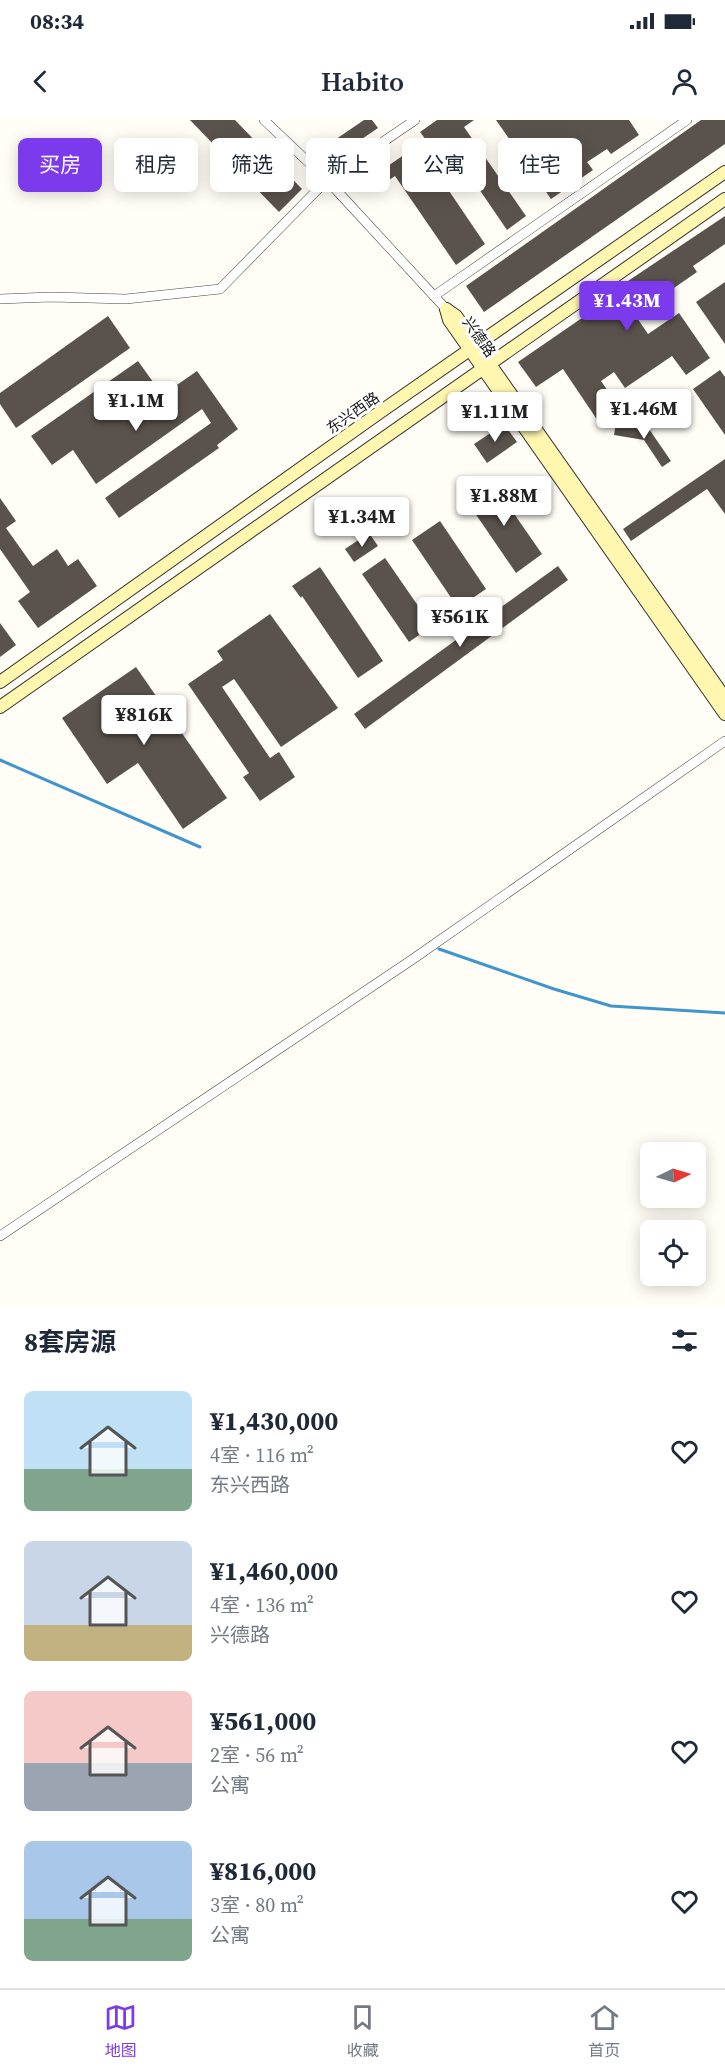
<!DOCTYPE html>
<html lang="zh">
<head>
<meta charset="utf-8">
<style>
	body { margin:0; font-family:"Source Serif 4","Noto Sans SC",serif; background:#f6f6f7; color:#1f2937; height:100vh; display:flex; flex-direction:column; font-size:22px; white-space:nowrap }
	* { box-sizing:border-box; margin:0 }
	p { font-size:20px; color:#747a83 }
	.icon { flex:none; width:33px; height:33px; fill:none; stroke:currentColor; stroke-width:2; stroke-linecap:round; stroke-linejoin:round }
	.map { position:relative; height:1184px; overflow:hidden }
	.side { display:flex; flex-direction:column; background:#fff; flex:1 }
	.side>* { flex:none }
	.hud { position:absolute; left:18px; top:18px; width:690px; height:54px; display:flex; gap:12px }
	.needle { width:39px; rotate:85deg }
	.tools { position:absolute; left:640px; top:1022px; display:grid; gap:12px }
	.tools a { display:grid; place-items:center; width:66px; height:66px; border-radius:9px; background:#fff; box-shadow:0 3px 15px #0003; font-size:30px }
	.price { position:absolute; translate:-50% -51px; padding:0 14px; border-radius:6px; background:#fff; color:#222; font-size:20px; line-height:39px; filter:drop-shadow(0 2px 3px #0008) }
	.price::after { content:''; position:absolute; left:50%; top:36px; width:18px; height:14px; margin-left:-9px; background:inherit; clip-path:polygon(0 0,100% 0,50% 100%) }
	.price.on { background:#7c3aed; color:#fff }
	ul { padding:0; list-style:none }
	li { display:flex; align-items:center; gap:18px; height:150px; padding:0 24px }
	li span { display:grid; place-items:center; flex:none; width:168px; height:120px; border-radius:9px; color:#555 }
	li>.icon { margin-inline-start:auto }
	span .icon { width:72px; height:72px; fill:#fffc; stroke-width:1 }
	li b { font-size:26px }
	h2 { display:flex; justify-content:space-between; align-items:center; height:72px; padding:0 24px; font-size:26px }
	.tag { padding:0 21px; border-radius:9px; background:#fff; box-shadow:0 3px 15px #0003; font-size:21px; line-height:54px }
	.tag.on { background:#7c3aed; color:#fff }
	.status { display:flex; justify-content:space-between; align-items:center; height:42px; padding:0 30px; background:#fff; direction:ltr }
	.status svg { height:16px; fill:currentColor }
	header { display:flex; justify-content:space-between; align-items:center; height:78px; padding:0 24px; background:#fff; font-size:27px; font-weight:600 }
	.dock { display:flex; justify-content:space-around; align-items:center; height:84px; border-top:2px solid #e0e1e3; background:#fff; font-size:16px; color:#747a83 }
	.dock a { display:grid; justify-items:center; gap:3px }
	.dock .on { color:#7c3aed }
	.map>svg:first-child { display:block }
</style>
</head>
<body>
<div class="status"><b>08:34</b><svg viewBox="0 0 49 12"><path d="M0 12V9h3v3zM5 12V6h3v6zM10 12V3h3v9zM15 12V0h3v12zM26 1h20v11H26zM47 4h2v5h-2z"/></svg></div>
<header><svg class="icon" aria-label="back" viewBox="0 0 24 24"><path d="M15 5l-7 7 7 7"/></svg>Habito<svg class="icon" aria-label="person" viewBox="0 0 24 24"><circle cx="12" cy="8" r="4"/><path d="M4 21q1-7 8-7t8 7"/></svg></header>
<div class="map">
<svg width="725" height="1184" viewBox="0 0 725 1184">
	<rect width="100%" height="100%" fill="#fffdf5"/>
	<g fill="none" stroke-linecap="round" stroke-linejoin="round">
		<g stroke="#3f96cf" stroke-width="3">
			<path d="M0 640 200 727"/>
			<path d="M439 829 554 869 611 886 725 893"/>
		</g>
	</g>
	<g fill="#5a524d">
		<path d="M190 0H235L302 69 279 92Z"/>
		<path d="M364 0H372L378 8 334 38 326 26Z"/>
		<path d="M437 0H474L464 7 526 96 507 110 464 47 443 62 485 124 456 145 395 56 386 62 379 52 426 20 420 12Z"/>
		<path d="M496 0H629L639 15 611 34 607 29 587 42 593 50 551 79Z"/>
		<path d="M701 0H725V24L484 192 466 166Z"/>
		<path d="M725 96V124L693 146 697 152 635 195 648 214 679 193 710 238 686 255 672 236 625 268 614 252 601 261 621 290 600 304 563 249 536 267 518 242 627 167 625 163Z"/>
		<path d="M725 162V224L696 182Z"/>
		<path d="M108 196 130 228 16 308 0 284V273Z"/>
		<path d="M138 241 161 273 172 265 174 267 197 251 238 309 217 325 219 328 119 398 105 378 211 303 202 289 96 364 73 330 52 345 31 316Z"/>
		<path d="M720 250 725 257V315L693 269Z"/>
		<path d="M616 303 649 309 671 341 662 347 644 320 614 315Z"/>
		<path d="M504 304 517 322 487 343 474 324Z"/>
		<path d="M725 339V394L707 369 631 421 623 409Z"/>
		<path d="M492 362 542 434 516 453 466 380Z"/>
		<path d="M0 378 16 401 6 408 33 446 57 429 68 446 78 439 97 466 38 508 18 481 30 472 0 429Z"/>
		<path d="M440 401 486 469 458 488 412 420Z"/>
		<path d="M369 413 378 426 354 442 345 429Z"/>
		<path d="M385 438 432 506 409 522 362 454Z"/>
		<path d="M558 446 568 460 365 609 354 594Z"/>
		<path d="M320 447 383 541 358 558 302 476 301 478 292 466Z"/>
		<path d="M270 494 338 588 281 627 234 559 222 567 270 638 279 632 295 657 260 681 243 657 249 653 188 564 223 540 217 531Z"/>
		<path d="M0 503 16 525 0 537Z"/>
		<path d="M136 547 227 678 183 709 138 643 107 664 62 598Z"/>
	</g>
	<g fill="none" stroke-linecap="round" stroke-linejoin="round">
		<g stroke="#444" stroke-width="10">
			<g id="street">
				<path d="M264 0 327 60 446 189"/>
				<path d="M434 176 687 0"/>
				<path d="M0 179 50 177 126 179 220 169 327 60 415 0"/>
				<path d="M0 1116 413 839 725 621"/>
			</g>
		</g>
		<g stroke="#333" stroke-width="14">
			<g id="secondary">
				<path d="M446 189 449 200 725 594"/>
				<path d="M446 189 456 196 725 578"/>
				<path d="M0 562 383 290 725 52"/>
				<path d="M0 587 725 79"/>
			</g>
		</g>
		<use href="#street" stroke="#fff" stroke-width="9"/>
		<use href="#secondary" stroke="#fff6b0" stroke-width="12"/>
	</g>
	<g text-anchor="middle" stroke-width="6" stroke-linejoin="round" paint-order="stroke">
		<g font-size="15" fill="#111" stroke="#fff">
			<text transform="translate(479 217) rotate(55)" y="5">兴德路</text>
			<text transform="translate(353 293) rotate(-35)" y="5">东兴西路</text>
		</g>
	</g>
</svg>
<div class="tools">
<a><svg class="needle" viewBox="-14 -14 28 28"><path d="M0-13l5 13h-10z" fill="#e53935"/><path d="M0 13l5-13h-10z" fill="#747a83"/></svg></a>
<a><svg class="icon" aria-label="locate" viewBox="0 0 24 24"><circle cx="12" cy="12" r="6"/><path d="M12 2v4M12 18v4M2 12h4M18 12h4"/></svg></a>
</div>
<b class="price on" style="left:627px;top:212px">¥1.43M</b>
<b class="price" style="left:136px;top:312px">¥1.1M</b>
<b class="price" style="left:644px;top:320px">¥1.46M</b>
<b class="price" style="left:495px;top:323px">¥1.11M</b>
<b class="price" style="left:504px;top:407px">¥1.88M</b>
<b class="price" style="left:362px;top:428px">¥1.34M</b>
<b class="price" style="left:460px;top:528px">¥561K</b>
<b class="price" style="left:144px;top:626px">¥816K</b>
<div class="hud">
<a class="tag on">买房</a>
<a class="tag">租房</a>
<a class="tag">筛选</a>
<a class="tag">新上</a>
<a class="tag">公寓</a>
<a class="tag">住宅</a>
</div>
</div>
<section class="side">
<h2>8套房源<svg class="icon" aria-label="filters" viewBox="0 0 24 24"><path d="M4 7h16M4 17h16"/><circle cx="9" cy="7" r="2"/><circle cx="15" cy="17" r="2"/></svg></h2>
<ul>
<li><span style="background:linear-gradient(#bfe0f5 65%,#7fa58c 0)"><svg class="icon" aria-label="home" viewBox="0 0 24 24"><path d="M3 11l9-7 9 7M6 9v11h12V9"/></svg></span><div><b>¥1,430,000</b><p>4室 · 116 m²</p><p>东兴西路</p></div><svg class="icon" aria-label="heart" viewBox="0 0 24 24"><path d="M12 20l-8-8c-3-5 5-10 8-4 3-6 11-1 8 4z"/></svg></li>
<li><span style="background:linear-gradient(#c9d6e8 70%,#c2b280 0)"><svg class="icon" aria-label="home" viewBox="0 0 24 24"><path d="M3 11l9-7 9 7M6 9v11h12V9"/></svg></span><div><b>¥1,460,000</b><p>4室 · 136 m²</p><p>兴德路</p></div><svg class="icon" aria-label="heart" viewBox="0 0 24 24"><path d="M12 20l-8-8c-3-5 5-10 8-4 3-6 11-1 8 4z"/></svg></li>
<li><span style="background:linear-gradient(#f6c9c9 60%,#9aa5b1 0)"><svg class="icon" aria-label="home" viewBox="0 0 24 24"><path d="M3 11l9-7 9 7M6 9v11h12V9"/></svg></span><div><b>¥561,000</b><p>2室 · 56 m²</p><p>公寓</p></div><svg class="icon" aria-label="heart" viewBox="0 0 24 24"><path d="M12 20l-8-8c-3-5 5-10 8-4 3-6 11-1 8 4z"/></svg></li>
<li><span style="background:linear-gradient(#a9c7e8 65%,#7fa58c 0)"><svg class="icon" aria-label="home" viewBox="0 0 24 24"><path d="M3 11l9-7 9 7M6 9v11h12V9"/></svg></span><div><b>¥816,000</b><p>3室 · 80 m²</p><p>公寓</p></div><svg class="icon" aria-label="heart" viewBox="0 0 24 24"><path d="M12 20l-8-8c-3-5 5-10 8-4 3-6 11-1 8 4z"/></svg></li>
</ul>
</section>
<nav class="dock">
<a class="on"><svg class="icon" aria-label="map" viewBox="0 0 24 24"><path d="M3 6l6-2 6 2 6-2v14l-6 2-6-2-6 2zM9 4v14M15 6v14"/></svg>地图</a>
<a><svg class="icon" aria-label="saved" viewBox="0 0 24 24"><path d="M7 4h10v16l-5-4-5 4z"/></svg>收藏</a>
<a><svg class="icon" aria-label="home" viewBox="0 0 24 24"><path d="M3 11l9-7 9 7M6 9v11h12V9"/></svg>首页</a>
</nav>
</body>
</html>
